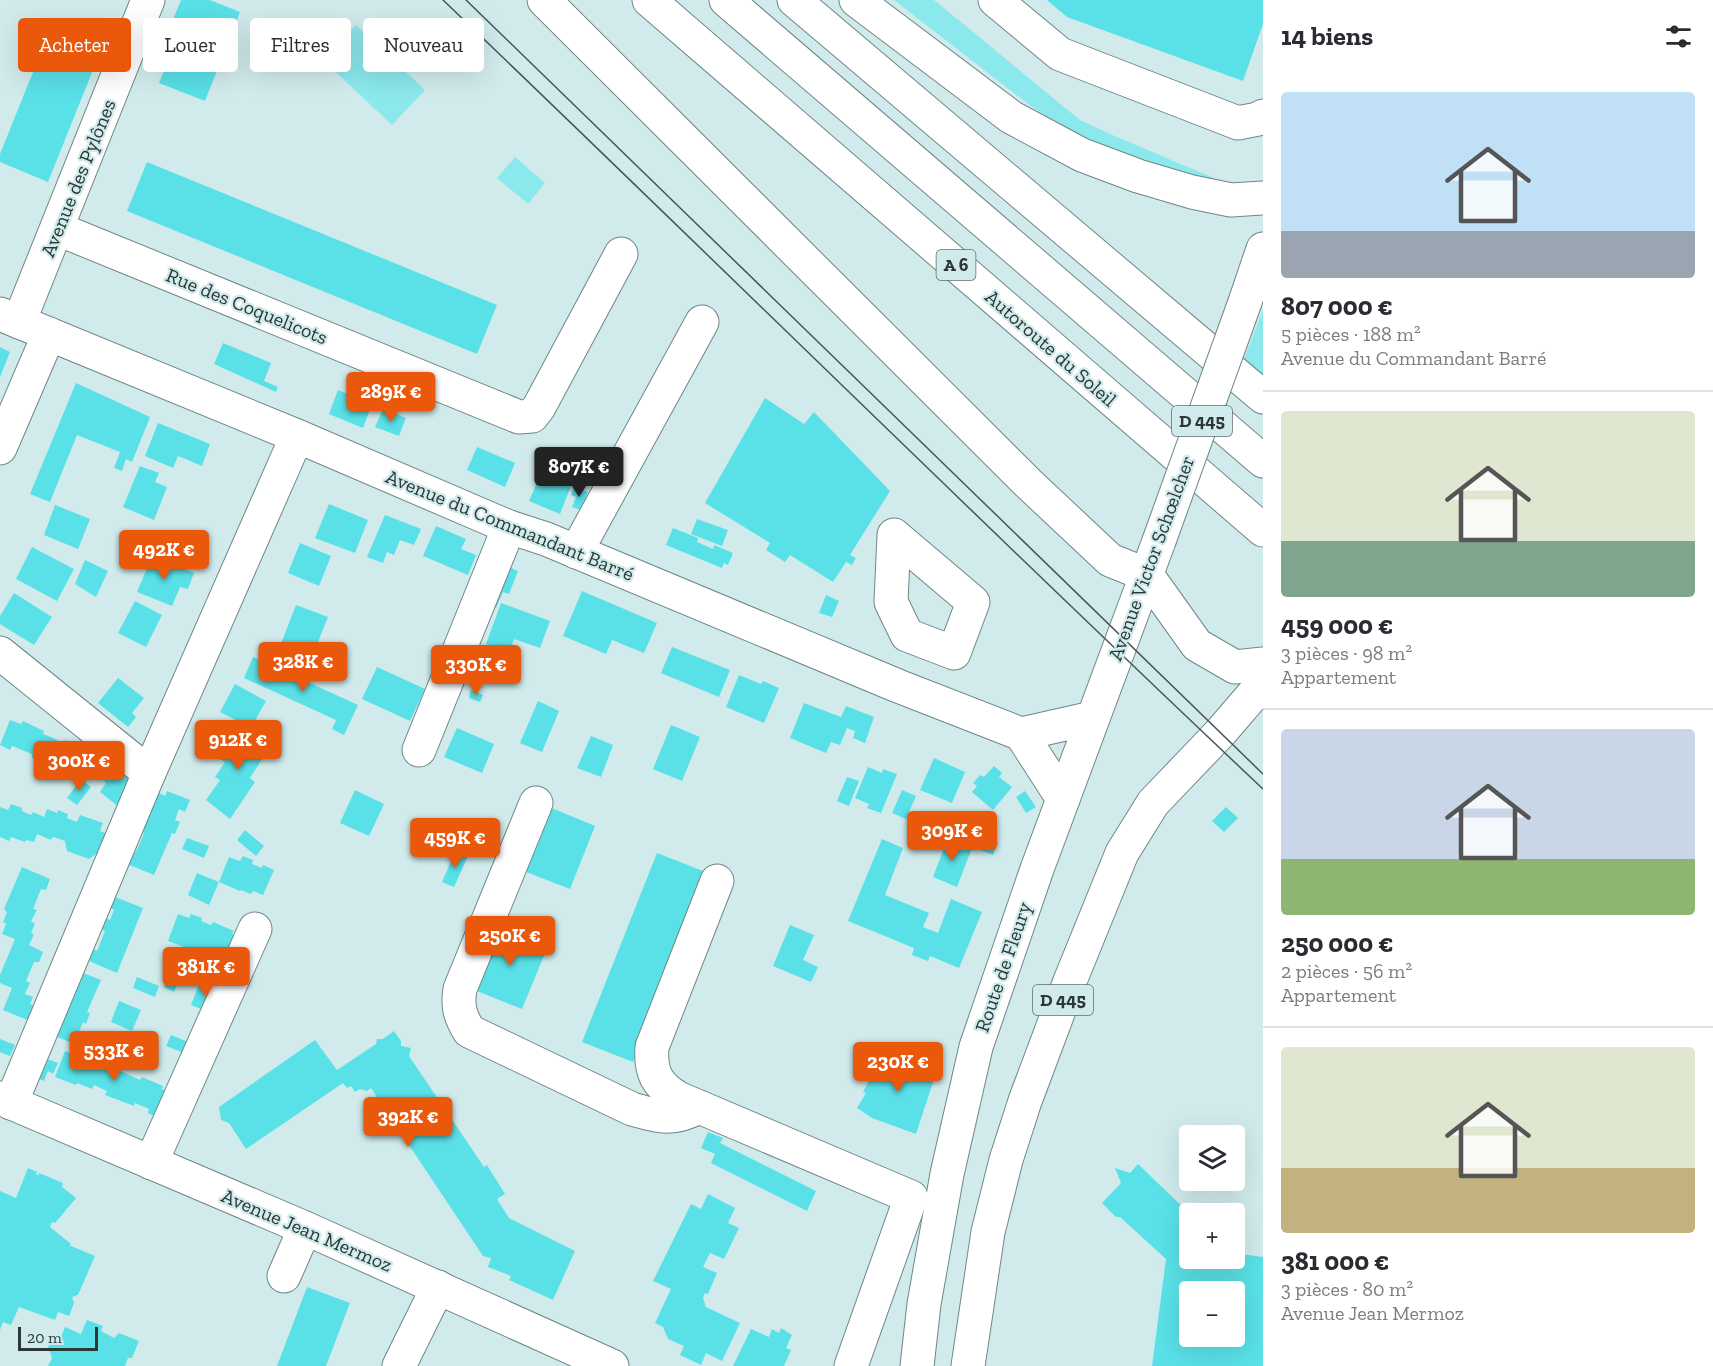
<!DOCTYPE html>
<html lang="fr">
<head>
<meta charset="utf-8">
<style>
	body { margin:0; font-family:"Zilla Slab",serif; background:#f2f2f3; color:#2b2b33; height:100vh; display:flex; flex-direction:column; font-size:22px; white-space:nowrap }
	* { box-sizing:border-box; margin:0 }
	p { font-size:20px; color:#7c7c81 }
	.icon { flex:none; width:33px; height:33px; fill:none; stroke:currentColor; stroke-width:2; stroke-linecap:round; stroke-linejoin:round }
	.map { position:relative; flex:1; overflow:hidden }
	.panel { display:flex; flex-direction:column; background:#fff; width:450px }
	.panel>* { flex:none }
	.banner { position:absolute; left:18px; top:18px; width:570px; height:54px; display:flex; gap:12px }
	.fabs { position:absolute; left:1179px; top:1125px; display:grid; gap:12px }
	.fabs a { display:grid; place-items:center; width:66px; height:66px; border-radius:6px; background:#fff; box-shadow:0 6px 24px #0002; font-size:30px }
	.scale { position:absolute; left:18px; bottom:15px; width:80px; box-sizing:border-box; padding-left:6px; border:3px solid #2c3737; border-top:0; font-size:16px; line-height:21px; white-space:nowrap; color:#2c3737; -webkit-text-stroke:4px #d1ebec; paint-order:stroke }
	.price { position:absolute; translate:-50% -51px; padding:0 14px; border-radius:6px; background:#ea580c; color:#fff; font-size:20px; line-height:39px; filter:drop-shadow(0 2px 3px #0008) }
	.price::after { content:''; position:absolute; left:50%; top:36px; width:18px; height:14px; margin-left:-9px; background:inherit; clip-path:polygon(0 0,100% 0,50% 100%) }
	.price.current { background:#222; color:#fff }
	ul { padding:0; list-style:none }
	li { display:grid; align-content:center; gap:12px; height:318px; padding:0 18px }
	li+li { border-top:2px solid #e1e1e2 }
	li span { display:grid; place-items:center; height:186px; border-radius:6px; color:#555 }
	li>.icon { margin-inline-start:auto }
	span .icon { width:108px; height:108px; fill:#fffc; stroke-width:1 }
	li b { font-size:26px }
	h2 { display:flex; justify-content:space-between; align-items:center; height:72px; padding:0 18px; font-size:26px }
	.pill { padding:0 21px; border-radius:6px; background:#fff; box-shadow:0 6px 24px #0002; font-size:21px; line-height:54px }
	.pill.current { background:#ea580c; color:#fff }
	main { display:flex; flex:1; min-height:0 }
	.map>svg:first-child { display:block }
</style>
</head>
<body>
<main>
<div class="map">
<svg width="1263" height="1366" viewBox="0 0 1263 1366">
	<rect width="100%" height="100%" fill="#d1ebec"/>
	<g fill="#8be8ec">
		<path d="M894 0H934L1080 120 1110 134 1216 179 1248 187 1236 188 1147 163 1084 139 1032 107Z"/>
		<path d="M356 25 425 90 392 125 323 60Z"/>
		<path d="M515 157 545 183 528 204 497 178Z"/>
		<path d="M1263 310V376L1244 359Z"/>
	</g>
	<g fill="#59e1e7" fill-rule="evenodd">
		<path d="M181 0H210L240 12 205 101 159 83 178 36 168 32Z"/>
		<path d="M1047 0H1263V24L1243 81 1067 17Z"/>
		<path d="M48 35 99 55 48 182 0 162V154Z"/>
		<path d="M147 162 497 305 477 354 127 211Z"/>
		<path d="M223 343 271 363 264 381 278 387 276 392 214 364Z"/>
		<path d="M0 347 10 352 0 377Z"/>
		<path d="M76 383 150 417 132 462 126 459 122 471 114 468 120 452 77 435 50 502 30 494Z"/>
		<path d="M338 390 372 404 363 428 329 414Z"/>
		<path d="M765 398 804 424 814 412 890 491 850 555 856 558 852 565 846 562 833 582 790 555 785 562 766 550 770 543 705 503Z"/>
		<path d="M383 409 406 418 399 436 375 427Z"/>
		<path d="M158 423 210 444 202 466 178 456 173 468 145 456Z"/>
		<path d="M477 447 515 463 505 487 467 470Z"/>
		<path d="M140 466 159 473 155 482 167 487 154 520 123 507Z"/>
		<path d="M541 473 571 486 560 514 529 501Z"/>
		<path d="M574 487 588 492 581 510 572 507 576 497 571 495Z"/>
		<path d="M329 504 368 520 355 553 315 538Z"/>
		<path d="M55 505 90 519 78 549 44 535Z"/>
		<path d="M385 515 421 529 414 545 400 540 394 555 387 552 383 563 367 557Z"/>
		<path d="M697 519 728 530 722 546 691 534Z"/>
		<path d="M436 526 466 539 461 549 476 555 468 575 423 556Z"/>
		<path d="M673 528 698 538 697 542 713 549 714 545 733 553 728 565 724 563 722 568 666 545Z"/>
		<path d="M300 543 331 556 319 586 288 573Z"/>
		<path d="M32 547 74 569 57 601 16 579Z"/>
		<path d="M152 556 194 573 188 589 180 587 172 606 137 592Z"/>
		<path d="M85 560 108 571 96 597 75 584Z"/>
		<path d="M505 565 518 571 509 594 503 592 496 608 489 605Z"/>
		<path d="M582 591 657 623 644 653 612 640 606 654 563 636Z"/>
		<path d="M14 593 52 617 34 645 0 624V616Z"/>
		<path d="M826 595 839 601 832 617 819 613Z"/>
		<path d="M135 601 162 615 146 647 118 633Z"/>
		<path d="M501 603 550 621 540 648 514 639 509 652 486 644Z"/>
		<path d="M296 605 328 617 311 659 280 646Z"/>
		<path d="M672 647 730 670 719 697 661 673Z"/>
		<path d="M253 657 358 705 344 735 332 729 336 720 244 678Z"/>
		<path d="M377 667 425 689 410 721 362 699Z"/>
		<path d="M739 675 761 684 763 681 779 688 764 723 726 707Z"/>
		<path d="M118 678 144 698 132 713 136 717 128 727 98 703Z"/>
		<path d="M235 684 266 701 251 728 220 712Z"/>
		<path d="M471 690 483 695 480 702 469 698Z"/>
		<path d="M538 701 559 711 542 752 520 743Z"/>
		<path d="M804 703 841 717 846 706 874 717 865 743 853 738 855 731 847 728 840 745 831 742 826 753 790 738Z"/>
		<path d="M10 720 21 724 23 721 44 731 43 734 53 738 63 743 65 740 86 749 77 771 54 764 53 767 32 758V754L12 746 10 750 0 745Z"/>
		<path d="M671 725 700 737 682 781 653 769Z"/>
		<path d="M241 726 271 745 250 778 255 782 230 819 206 800 220 780 215 777 225 762 220 759Z"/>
		<path d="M457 728 494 744 482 773 444 757Z"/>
		<path d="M591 736 613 745 601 777 577 768Z"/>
		<path d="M934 758 965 772 952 803 920 790Z"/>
		<path d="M115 760 135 776 119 807 100 792 106 783 104 781 111 772 108 769Z"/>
		<path d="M994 766 1002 773 999 777 1012 787 993 810 972 792 977 786 973 783 980 775 984 777Z"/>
		<path d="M868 767 882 773 883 769 897 774 881 813 867 808 869 804 855 798Z"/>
		<path d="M847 777 859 781 849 806 837 801Z"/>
		<path d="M81 779 91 787 77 805 67 798Z"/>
		<path d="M355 790 384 804 369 836 340 823Z"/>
		<path d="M902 790 916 796 906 819 892 813Z"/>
		<path d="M167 791 190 800 185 812 179 809 175 820 180 822 175 834 172 833 154 875 127 864 132 852 135 853 140 843 144 833 140 831 157 792 165 796Z"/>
		<path d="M1025 791 1036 807 1026 813 1016 797Z"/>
		<path d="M11 804 22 808V811L31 815 33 812 44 817 47 809 57 813 58 810 68 814 67 818 77 822 80 815 103 823 100 831 110 835 101 857 96 854 89 859 67 851 65 841 53 837 51 840 37 834 34 842 26 840 25 842 11 837 9 841 0 837V807L8 810Z"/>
		<path d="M547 806 595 826 570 889 521 870Z"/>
		<path d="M1226 807 1238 818 1224 832 1212 821Z"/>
		<path d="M954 826 998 843 993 855 949 837Z"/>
		<path d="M245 830 264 846 256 856 237 840Z"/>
		<path d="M187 838 209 846 204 858 182 849Z"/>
		<path d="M948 838 972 848 957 887 933 877Z"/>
		<path d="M882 839 903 848 885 895 929 913 923 927 938 933 951 899 982 912 959 968 930 956 928 961 912 955 914 948 848 921Z"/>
		<path d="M456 850 468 856 454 887 442 882Z"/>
		<path d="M657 853 708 873 633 1062 582 1042Z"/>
		<path d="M243 856 253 860 252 864 262 868 263 865 274 870 263 895 253 891 251 894 241 890 240 891 219 882 209 905 188 895 197 873 219 882 229 857 240 861Z"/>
		<path d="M22 867 50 879 46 890 41 889 33 909 37 910 31 921 35 924 31 933 34 934 29 945 43 952 39 962H34L26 981 30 983 25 994 33 997 30 1004 37 1007 30 1021 3 1010 12 988 0 983V975L15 939 2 934 6 924 3 922 7 912 4 909Z"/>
		<path d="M115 897 143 908 117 973 89 961 94 949 97 951 105 931 101 929 106 918 110 920 114 910 111 908Z"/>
		<path d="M178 914 189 918 191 914 202 918 201 921 211 925 213 922 234 931 232 934 243 939 233 964 221 959 222 955 203 948 202 951 191 947 190 949 168 941Z"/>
		<path d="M498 925 548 946 522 1009 472 989Z"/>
		<path d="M790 925 814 935 803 960 818 967 811 982 773 966Z"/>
		<path d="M173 966 183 970 174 992 164 987Z"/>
		<path d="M76 970 101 980 87 1012 90 1013 86 1024 83 1022 74 1044 46 1032Z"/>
		<path d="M137 977 159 986 155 997 133 988Z"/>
		<path d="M200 982 221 991 211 1013 191 1005Z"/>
		<path d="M119 1001 141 1010 132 1031 111 1022Z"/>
		<path d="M394 1031 401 1041V1046L411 1048 409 1056 484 1167 487 1165 505 1194 497 1199 509 1218 575 1251 553 1300 509 1280 511 1276 488 1267 491 1258 483 1256 371 1088 367 1091 360 1089 355 1092 351 1086 347 1088 343 1083 246 1149 229 1123 221 1120 219 1107 315 1040 337 1070 376 1044 377 1039H383Z"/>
		<path d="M136 1033 157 1041 147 1064 127 1055Z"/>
		<path d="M171 1035 193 1044 189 1055 166 1046Z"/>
		<path d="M0 1039 15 1045 10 1056 0 1052Z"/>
		<path d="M79 1050 89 1054 88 1058 99 1062 100 1059 121 1068 120 1071 140 1080 142 1077 163 1086 162 1089 173 1094 161 1119 148 1113 149 1109 135 1103 134 1106 105 1095 107 1091 94 1085 92 1089 77 1083 76 1085 55 1077 65 1051 77 1056Z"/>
		<path d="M889 1053 937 1070 916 1134 872 1118 857 1108 866 1093 863 1092 876 1067Z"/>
		<path d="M37 1055 58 1063 53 1074 48 1071 44 1081 37 1078Z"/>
		<path d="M708 1132 723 1138 720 1143 816 1191 807 1211 711 1163 715 1154 701 1148Z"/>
		<path d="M1138 1164 1190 1214V1258H1234V1253L1263 1257V1366H1152L1166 1259 1120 1217H1116L1102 1203 1121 1183 1115 1168 1130 1173ZM1190 1292H1234V1336H1190Z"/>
		<path d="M28 1168 37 1172 36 1175H38L39 1173 63 1183 62 1187 76 1198 55 1223 52 1222 50 1227 71 1244 69 1247 71 1246 95 1256 78 1295 72 1297 74 1303 69 1316 58 1312 55 1320 19 1307 11 1325 3 1322 0 1330V1191L16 1198Z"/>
		<path d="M708 1194 735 1208 728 1223 739 1228 724 1259 710 1253 703 1267 717 1273 708 1294 705 1293 703 1298 706 1307 740 1323 722 1361 706 1353 701 1365 680 1355 684 1346 668 1339 663 1327 655 1323 671 1289 653 1281 691 1204 701 1209Z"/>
		<path d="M307 1287 350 1303 326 1366H277Z"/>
		<path d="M87 1320 103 1326 101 1331 114 1338 119 1333 139 1341 132 1358H128L125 1366H48L52 1358 48 1346 59 1342 65 1327 81 1334Z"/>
		<path d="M781 1328 792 1335 786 1348 791 1350 784 1366H733L751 1329 769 1337 772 1329 779 1333Z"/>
	</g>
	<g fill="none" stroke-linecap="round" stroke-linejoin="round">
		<g stroke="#6f8687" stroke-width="35">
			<g id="minor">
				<path d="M995 0 1060 54 1238 123 1258 119 1263 116"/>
				<path d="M58 229 519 417 532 416 539 407 621 254"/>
				<path d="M0 314 297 436 509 527 546 539 898 686 1021 734 1092 718"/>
				<path d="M19 322 148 0"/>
				<path d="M0 448 49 334"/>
				<path d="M894 535 973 602 954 653 907 635 891 602Z"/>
				<path d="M576 552 702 322"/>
				<path d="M0 653 149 773"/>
				<path d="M1021 734 1063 799"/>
				<path d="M419 750 509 527"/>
				<path d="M536 803 460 989C457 1006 460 1016 469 1031L632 1109C659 1117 673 1121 699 1107"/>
				<path d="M717 881 652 1047C650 1073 657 1085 678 1098L911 1197 851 1366"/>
				<path d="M0 1098 305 1228 612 1366"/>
				<path d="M11 1103 149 773 297 436"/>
				<path d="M151 1163 255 929"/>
				<path d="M284 1276 305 1228"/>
				<path d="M399 1366 438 1287"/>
			</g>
		</g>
		<g stroke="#6f8687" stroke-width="35">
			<g id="major">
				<path d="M1245 302 1263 249"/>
				<path d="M1147 575 1197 645 1235 667 1263 664"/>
				<path d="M917 1366 924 1304 947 1174 976 1047 1037 869 1159 541"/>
				<path d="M968 1366 988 1232 1006 1160 1025 1101 1070 981 1122 853 1153 803 1220 733 1263 683"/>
			</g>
		</g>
		<g stroke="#6f8687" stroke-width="35">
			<g id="highway">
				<path d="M544 0 1028 483 1110 560 1147 575"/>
				<path d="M649 0 1263 530"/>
				<path d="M726 0 1263 461"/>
				<path d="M794 0 1263 397"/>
				<path d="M856 0 1011 117 1082 155 1138 176 1192 192 1231 200 1263 198"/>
			</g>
		</g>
		<use href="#minor" stroke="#fff" stroke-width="33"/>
		<use href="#major" stroke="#fff" stroke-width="33"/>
		<use href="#highway" stroke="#fff" stroke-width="33"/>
		<g stroke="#485555" stroke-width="1.5">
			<path d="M443 0C717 262 987 529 1263 789"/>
			<path d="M466 0 1263 774"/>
		</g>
		<g stroke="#6f8687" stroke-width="35" stroke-linecap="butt">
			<path id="major-bridge" d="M1159 541 1245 302"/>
		</g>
		<use href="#major-bridge" stroke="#fff" stroke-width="33"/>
	</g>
	<g text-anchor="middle" stroke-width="4.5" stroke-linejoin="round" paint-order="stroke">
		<g fill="#d1ebec" stroke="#5e6d6d" stroke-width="1.5">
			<rect x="936.5" y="250" width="39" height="30" rx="4.5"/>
			<rect x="1172" y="406" width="60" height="30" rx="4.5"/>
			<rect x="1033" y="985" width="60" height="30" rx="4.5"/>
		</g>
		<g font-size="18" font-weight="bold" fill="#2c3737">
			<text x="956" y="271">A 6</text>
			<text x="1202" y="427">D 445</text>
			<text x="1063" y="1006">D 445</text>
		</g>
		<g font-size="20" fill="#2c3737" stroke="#d1ebec">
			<text transform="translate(78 178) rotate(-68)" y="7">Avenue des Pylônes</text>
			<text transform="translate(247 306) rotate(22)" y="7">Rue des Coquelicots</text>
			<text transform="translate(1051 348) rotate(41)" y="7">Autoroute du Soleil</text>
			<text transform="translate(510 525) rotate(22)" y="7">Avenue du Commandant Barré</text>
			<text transform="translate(1151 558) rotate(-70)" y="7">Avenue Victor Schœlcher</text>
			<text transform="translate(1003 967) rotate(-71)" y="7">Route de Fleury</text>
			<text transform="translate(307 1230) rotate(23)" y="7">Avenue Jean Mermoz</text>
		</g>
	</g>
</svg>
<div class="fabs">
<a><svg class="icon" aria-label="layers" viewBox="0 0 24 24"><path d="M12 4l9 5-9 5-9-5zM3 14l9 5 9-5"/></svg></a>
<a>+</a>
<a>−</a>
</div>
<div class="scale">20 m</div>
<b class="price" style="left:391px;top:423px">289K €</b>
<b class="price current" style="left:579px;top:498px">807K €</b>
<b class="price" style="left:164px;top:581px">492K €</b>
<b class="price" style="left:303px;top:693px">328K €</b>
<b class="price" style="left:476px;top:696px">330K €</b>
<b class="price" style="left:238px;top:771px">912K €</b>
<b class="price" style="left:79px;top:792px">300K €</b>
<b class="price" style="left:952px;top:862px">309K €</b>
<b class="price" style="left:455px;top:869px">459K €</b>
<b class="price" style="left:510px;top:967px">250K €</b>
<b class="price" style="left:206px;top:998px">381K €</b>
<b class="price" style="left:114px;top:1082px">533K €</b>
<b class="price" style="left:898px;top:1093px">230K €</b>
<b class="price" style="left:408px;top:1148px">392K €</b>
<div class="banner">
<a class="pill current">Acheter</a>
<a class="pill">Louer</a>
<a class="pill">Filtres</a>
<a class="pill">Nouveau</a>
</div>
</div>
<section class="panel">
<h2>14 biens<svg class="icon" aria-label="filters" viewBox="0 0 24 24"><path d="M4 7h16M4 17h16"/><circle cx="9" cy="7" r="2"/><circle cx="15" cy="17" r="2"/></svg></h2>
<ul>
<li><span style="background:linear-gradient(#bfe0f5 75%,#9aa5b1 0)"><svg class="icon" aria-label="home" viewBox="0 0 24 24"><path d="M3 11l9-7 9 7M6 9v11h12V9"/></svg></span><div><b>807 000 €</b><p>5 pièces · 188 m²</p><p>Avenue du Commandant Barré</p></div></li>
<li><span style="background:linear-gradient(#dfe7d0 70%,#7fa58c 0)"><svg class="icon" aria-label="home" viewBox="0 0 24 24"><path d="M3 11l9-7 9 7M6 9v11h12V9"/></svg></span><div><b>459 000 €</b><p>3 pièces · 98 m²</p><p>Appartement</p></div></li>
<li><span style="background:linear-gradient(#c9d6e8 70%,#8fb573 0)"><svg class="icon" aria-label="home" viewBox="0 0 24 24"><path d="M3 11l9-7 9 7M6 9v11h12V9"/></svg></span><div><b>250 000 €</b><p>2 pièces · 56 m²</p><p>Appartement</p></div></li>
<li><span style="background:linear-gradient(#dfe7d0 65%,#c2b280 0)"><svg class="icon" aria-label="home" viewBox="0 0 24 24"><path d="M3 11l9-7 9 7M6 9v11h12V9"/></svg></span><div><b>381 000 €</b><p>3 pièces · 80 m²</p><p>Avenue Jean Mermoz</p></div></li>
</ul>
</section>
</main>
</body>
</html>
